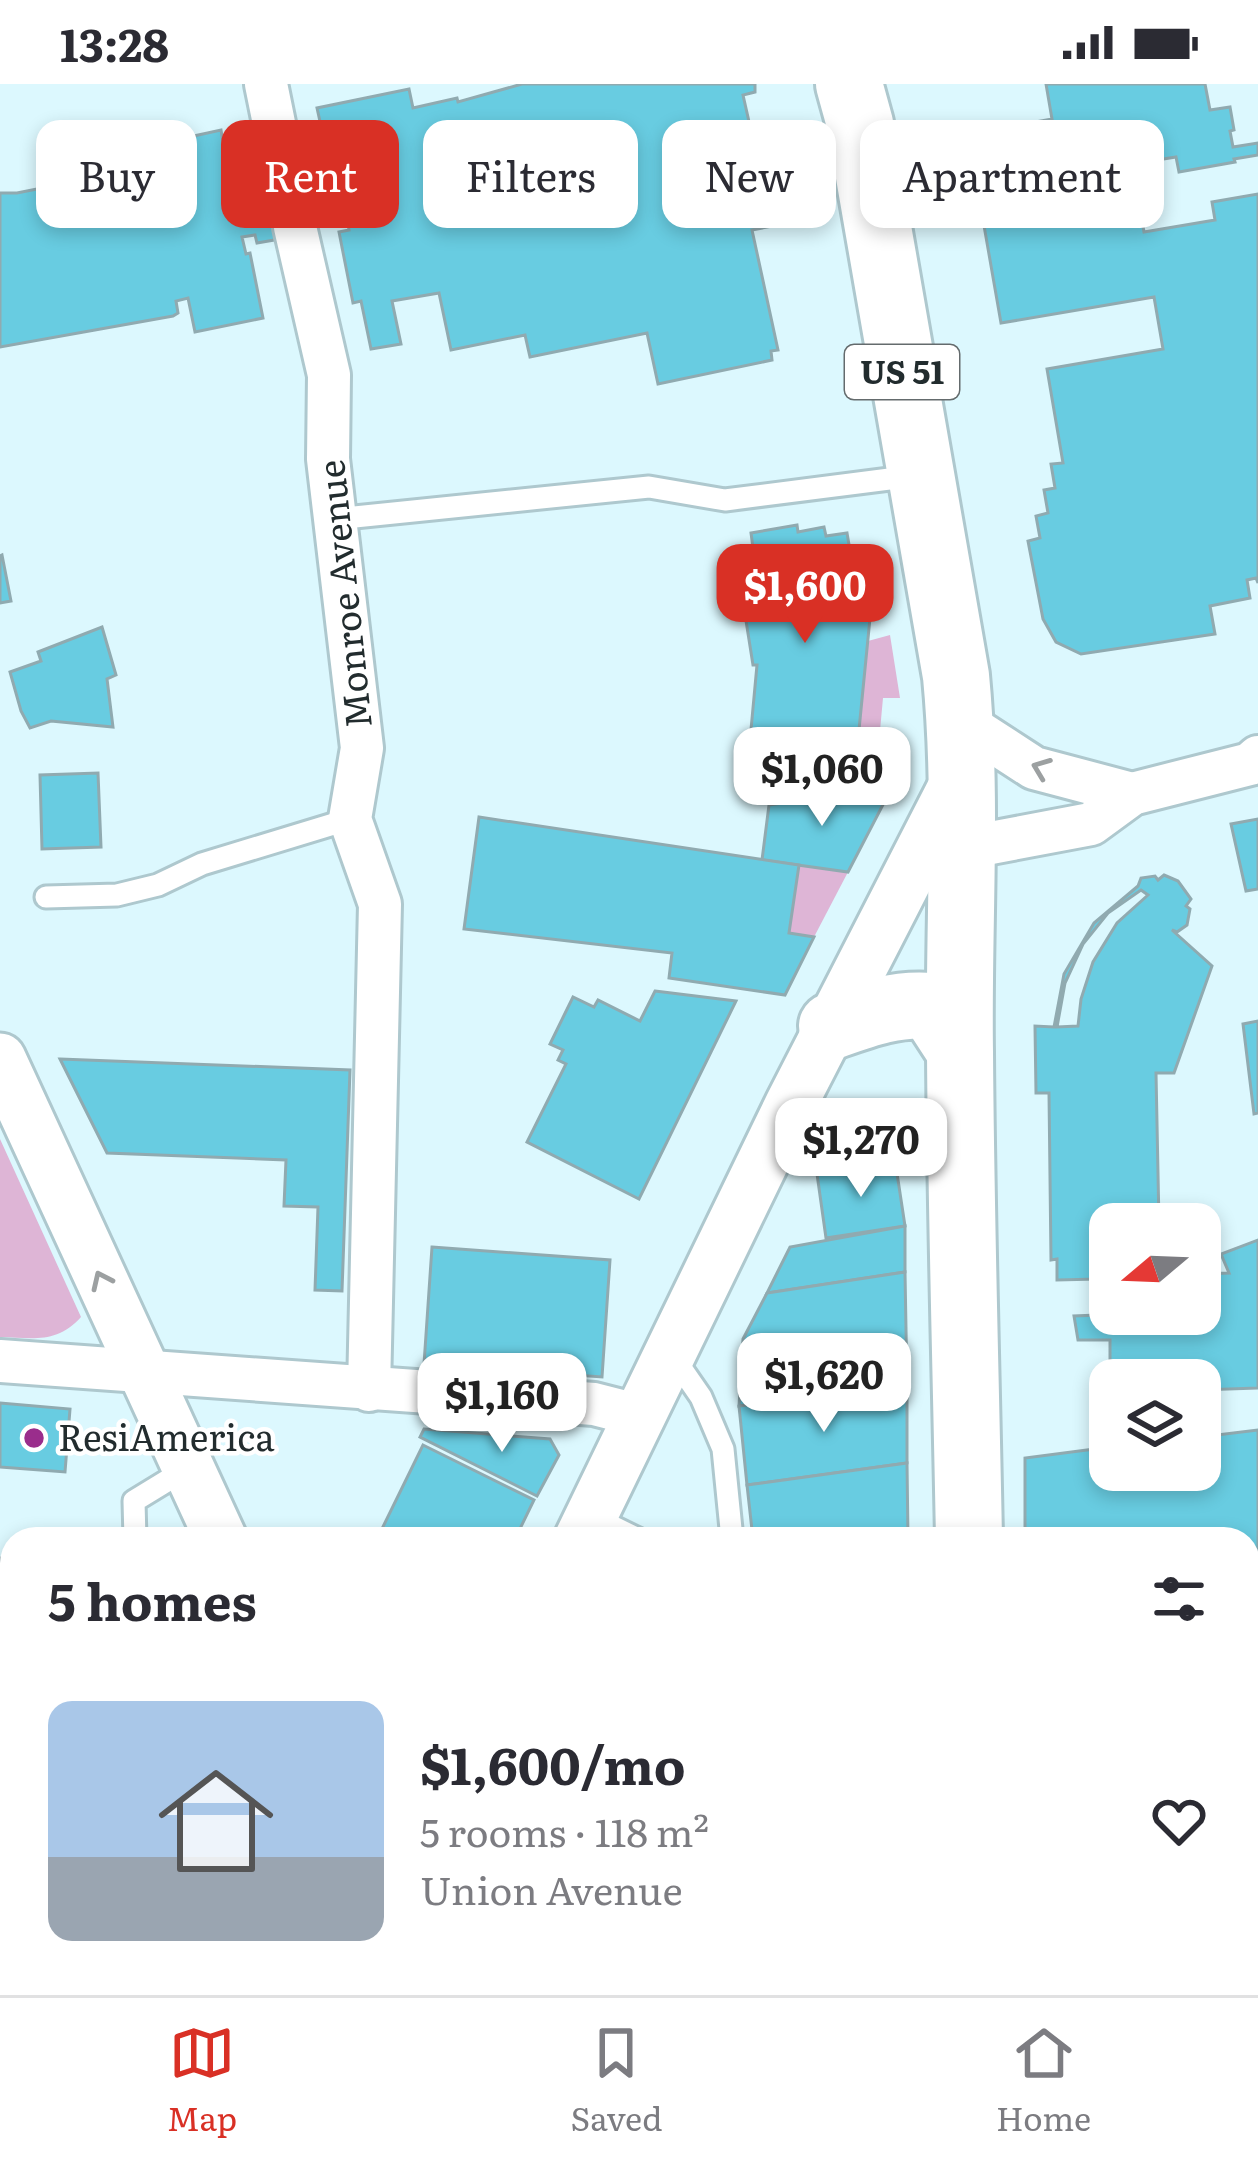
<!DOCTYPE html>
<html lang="en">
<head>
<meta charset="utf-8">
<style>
	body { margin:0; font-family:Literata,serif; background:#f2f2f3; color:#2b2b33; height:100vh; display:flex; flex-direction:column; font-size:45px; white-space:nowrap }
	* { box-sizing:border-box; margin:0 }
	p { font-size:39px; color:#7c7c81 }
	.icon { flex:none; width:66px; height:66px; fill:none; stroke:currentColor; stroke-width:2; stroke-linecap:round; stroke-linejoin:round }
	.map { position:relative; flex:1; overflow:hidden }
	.details { position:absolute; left:0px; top:1443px; width:1260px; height:468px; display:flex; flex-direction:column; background:#fff; border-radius:36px 36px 0 0; box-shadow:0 6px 18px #0003 }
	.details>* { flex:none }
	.banner { position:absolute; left:36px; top:36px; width:1188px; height:108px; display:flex; gap:24px }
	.needle { width:78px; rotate:251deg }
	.buttons { position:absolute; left:1089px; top:1119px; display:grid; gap:24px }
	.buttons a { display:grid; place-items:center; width:132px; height:132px; border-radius:24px; background:#fff; box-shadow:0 6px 18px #0003; font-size:60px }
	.price { position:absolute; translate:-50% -102px; padding:0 27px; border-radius:24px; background:#fff; color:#222; font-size:39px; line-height:78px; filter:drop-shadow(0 3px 6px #0008) }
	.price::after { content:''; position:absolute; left:50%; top:72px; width:36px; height:27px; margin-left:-18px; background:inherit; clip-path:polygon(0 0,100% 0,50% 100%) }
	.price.current { background:#d93025; color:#fff }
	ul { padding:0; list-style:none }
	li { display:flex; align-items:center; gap:36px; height:300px; padding:0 48px }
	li+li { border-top:3px solid #e1e1e2 }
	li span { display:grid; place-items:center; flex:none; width:336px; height:240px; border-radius:24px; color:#555 }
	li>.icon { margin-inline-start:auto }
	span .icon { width:144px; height:144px; fill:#fffc; stroke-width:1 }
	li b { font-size:51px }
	h2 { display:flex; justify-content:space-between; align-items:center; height:144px; padding:0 48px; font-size:51px }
	.pill { padding:0 42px; border-radius:24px; background:#fff; box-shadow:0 6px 18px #0003; font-size:42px; line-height:108px }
	.pill.current { background:#d93025; color:#fff }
	.status { display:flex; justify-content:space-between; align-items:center; height:84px; padding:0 60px; background:#fff; direction:ltr }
	.status svg { height:33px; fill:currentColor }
	.tabs { display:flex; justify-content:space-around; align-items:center; height:168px; border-top:3px solid #e1e1e2; background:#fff; font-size:33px; color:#7c7c81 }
	.tabs a { display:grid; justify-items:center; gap:6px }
	.tabs .current { color:#d93025 }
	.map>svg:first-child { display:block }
</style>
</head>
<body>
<div class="status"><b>13:28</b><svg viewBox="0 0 49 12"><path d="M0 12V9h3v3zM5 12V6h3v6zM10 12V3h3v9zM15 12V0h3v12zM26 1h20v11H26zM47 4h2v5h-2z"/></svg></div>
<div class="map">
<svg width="1258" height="1911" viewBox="0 0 1258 1911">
	<rect width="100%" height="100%" fill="#dcf8fe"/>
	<g fill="#deb5d6">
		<path d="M890 551 900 614H883L876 690 799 683V677L857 666 868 557Z"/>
		<path d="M799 781 848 788 814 853 789 849Z"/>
		<path d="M0 1055 81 1233C57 1260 33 1254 0 1253Z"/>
	</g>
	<g fill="#68cce1" stroke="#90aab0" stroke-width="3" fill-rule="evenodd">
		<path d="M522 0H755V8L743 11 752 51 735 54 744 98 761 94 772 142 752 146 778 266 771 267 772 276 658 300 647 249 530 273 525 251 451 266 439 209 392 217 401 260 371 265 361 217 353 219 339 148 349 146 347 133 278 147 280 155 257 159 255 151 242 153 246 170 250 169 263 234 195 248 188 214 176 217 178 229 173 232 0 263V109H17L162 80 157 60 221 46 235 130 254 125 252 117 268 113 270 122 346 105 341 84 331 87 317 24 409 5 413 24 457 14 458 18Z"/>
		<path d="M1046 0H1205L1210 26 1230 23 1234 46 1230 47 1233 63 1258 59V71L1234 75 1235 78 1179 88 1176 73 1132 80 1144 148 1215 136 1212 118 1258 110V499L1256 494 1247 496 1250 514 1210 522 1215 550 1081 570 1056 558 1043 535 1028 457 1040 454 1036 432 1048 429 1044 406 1055 404 1051 380 1063 379 1047 285 1163 265 1154 213 1001 239 975 90 955 93 953 53 1052 35Z"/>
		<path d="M797 441 798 448 824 443 826 452 847 449 854 490 862 489 868 522 859 523 871 524 857 666H846L844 682 748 678 757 581H753L741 505H746L740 466 753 464 751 449Z"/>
		<path d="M2 471 11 517 0 519V472Z"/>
		<path d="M102 543 116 591 107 595 113 643 51 637 30 644 21 627 10 588 41 577 38 568Z"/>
		<path d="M98 689 101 763 42 765 40 691Z"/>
		<path d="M882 704 888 711 848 788 762 776 769 721Z"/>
		<path d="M479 733 799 781 789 849 814 853 785 911 669 894 672 869 464 845Z"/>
		<path d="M1258 735V805L1246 807 1231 740Z"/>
		<path d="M1164 791 1178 797 1191 815 1186 822 1190 825 1187 841 1177 848 1172 846 1212 882 1174 989H1156L1159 1140H1110V1230H1200V1190L1229 1189 1221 1170 1258 1156V1304L1200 1306V1296H1110V1256H1078L1074 1232 1098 1231V1195L1057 1196V1175L1051 1176 1049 1009H1036L1035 942 1054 943 1064 890 1094 839 1138 802 1141 794 1155 792 1158 796ZM1141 806 1148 811 1117 839 1093 878 1081 915 1078 942 1057 943 1065 899 1083 860 1108 829Z"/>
		<path d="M655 907 736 917 639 1115 527 1058 566 980 558 976 563 966 550 960 573 913 594 923 598 916 640 937Z"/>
		<path d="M1258 937V1029L1254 1030 1243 940Z"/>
		<path d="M60 975 350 986 342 1207 315 1206 318 1123 284 1122 286 1076 107 1069Z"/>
		<path d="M895 1076 905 1142 826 1154 817 1090Z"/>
		<path d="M905 1142V1188L767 1209 790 1163Z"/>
		<path d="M432 1163 610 1176 602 1293 424 1280Z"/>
		<path d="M905 1188 907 1302 739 1322 743 1255 767 1209Z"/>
		<path d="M907 1302V1379L747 1401 739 1322Z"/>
		<path d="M0 1319 70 1325 65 1388 0 1383Z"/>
		<path d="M424 1345 550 1355 559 1371 537 1412 420 1353Z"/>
		<path d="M1258 1346V1600L1248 1601V1455H1025V1374L1110 1363V1386H1200V1353Z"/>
		<path d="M423 1361 534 1416 515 1455H377Z"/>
		<path d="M907 1379 908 1455H753L747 1401Z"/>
		<rect x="0" y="1474" width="12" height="64"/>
		<rect x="0" y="1538" width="12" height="73"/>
		<rect x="0" y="1630" width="12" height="50"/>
		<path d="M0 1826H12V1899H43V1911H0Z"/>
		<path d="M82 1899H159L183 1911H76Z"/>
		<path d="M459 1899H591L587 1911H458Z"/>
	</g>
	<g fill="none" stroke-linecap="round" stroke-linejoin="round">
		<g stroke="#aec8ce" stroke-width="27">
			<g id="service">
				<path d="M335 435 649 403 725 416 913 392"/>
				<path d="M46 813 117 811 158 801 202 780 350 735"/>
				<path d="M672 1271 701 1313 723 1365 732 1455"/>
				<path d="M591 1432 638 1455"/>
				<path d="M135 1455 134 1417 188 1384"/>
				<path d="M0 1620H12"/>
				<path d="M0 1700H12"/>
				<path d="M782 1899 783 1911"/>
				<path d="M1186 1899 1190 1911"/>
				<path d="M985 1905 1056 1899"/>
				<path d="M63 1911 69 1899"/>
			</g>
		</g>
		<g stroke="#aec8ce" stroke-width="48">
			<g id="minor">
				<path d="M266 0 290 118"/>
				<path d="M295 143 329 291 328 375 362 664 350 735 380 820 369 1306"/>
				<path d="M960 636 1034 684 1132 710"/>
				<path d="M964 764 1091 740 1132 710 1250 680 1258 673"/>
				<path d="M0 1277 594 1320 637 1331"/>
			</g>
		</g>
		<g stroke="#aec8ce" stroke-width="57">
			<g id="tertiary">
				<path d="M0 975 221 1455"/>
				<path d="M580 1455 791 1020 959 693"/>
				<path d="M346 1911 352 1899"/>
			</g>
		</g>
		<g stroke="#aec8ce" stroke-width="72">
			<g id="primary">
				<path d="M849 0 860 40 956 592C968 717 958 842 960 968 961 1130 966 1293 969 1455"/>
				<path d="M832 942C866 930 895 919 931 922L959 965"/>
				<path d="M976 1899V1911"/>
			</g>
		</g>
		<use href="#service" stroke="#fff" stroke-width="21"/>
		<use href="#minor" stroke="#fff" stroke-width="42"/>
		<use href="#tertiary" stroke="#fff" stroke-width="51"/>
		<use href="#primary" stroke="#fff" stroke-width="66"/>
	</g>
	<defs><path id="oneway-chevron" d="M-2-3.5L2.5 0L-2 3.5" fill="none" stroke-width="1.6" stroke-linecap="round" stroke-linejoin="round" transform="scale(3)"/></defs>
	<g stroke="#9ca0a1">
		<use href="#oneway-chevron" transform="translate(1041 684) rotate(-159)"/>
		<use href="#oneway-chevron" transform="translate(101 1196) rotate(-115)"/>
	</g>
	<circle fill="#9a2d8c" stroke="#fff" stroke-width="4.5" cx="34" cy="1354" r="12"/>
	<g text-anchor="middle" stroke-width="9" stroke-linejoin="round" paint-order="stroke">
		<rect fill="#fff" stroke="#646b6d" stroke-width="3" x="845" y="261" width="114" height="54" rx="9"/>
		<g font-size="33" font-weight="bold" fill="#222c2e">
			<text x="902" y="300">US 51</text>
		</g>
		<g font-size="36" fill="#222c2e" stroke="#fff">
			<text transform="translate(345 510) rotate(-96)" y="13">Monroe Avenue</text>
		</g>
		<g font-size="36" fill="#222c2e" stroke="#fff" text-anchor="start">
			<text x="58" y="1367">ResiAmerica</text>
		</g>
	</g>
</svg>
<div class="buttons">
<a><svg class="needle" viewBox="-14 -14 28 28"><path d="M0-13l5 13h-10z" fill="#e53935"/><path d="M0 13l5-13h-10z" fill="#7c7c81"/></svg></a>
<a><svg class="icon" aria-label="layers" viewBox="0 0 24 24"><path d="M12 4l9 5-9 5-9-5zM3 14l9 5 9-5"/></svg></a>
</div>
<b class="price current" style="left:805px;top:562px">$1,600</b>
<b class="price" style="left:822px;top:745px">$1,060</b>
<b class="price" style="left:861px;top:1116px">$1,270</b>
<b class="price" style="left:824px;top:1351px">$1,620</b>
<b class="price" style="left:502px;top:1371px">$1,160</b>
<div class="banner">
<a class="pill">Buy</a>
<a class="pill current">Rent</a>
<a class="pill">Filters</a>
<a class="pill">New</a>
<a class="pill">Apartment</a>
</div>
<section class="details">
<h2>5 homes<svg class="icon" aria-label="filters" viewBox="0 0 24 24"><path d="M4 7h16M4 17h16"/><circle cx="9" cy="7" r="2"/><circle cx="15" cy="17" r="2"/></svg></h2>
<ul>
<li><span style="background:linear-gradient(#a9c7e8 65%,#9aa5b1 0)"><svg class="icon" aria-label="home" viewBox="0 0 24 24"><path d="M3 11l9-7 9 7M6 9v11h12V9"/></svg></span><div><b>$1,600/mo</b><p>5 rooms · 118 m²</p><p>Union Avenue</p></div><svg class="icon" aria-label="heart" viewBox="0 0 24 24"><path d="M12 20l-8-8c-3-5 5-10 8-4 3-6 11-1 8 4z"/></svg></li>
</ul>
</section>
</div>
<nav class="tabs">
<a class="current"><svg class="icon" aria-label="map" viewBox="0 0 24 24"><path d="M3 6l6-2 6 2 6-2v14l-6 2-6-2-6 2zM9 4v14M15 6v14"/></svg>Map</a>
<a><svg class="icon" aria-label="saved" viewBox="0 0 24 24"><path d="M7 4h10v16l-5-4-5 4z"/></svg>Saved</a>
<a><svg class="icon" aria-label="home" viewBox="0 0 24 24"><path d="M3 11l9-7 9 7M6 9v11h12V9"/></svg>Home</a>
</nav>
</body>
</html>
